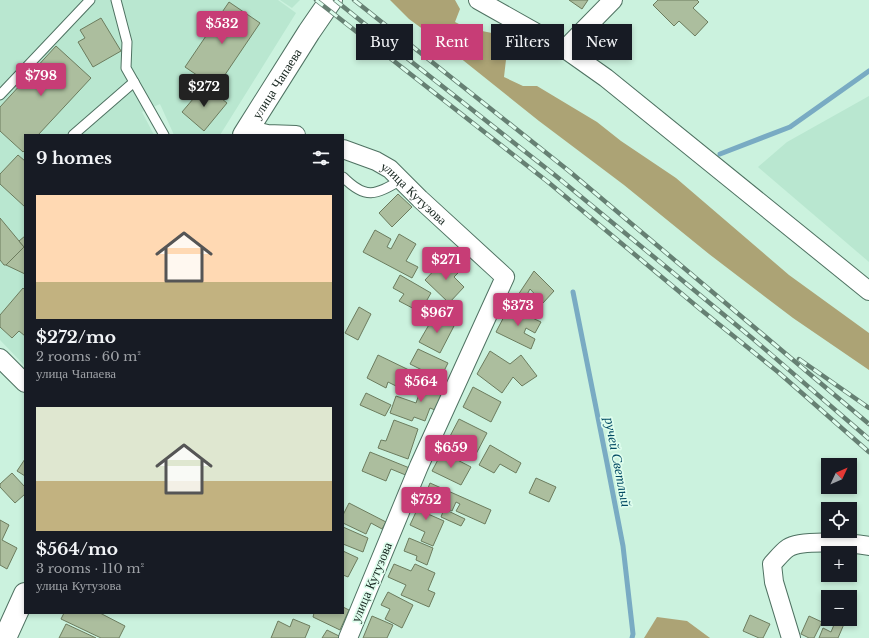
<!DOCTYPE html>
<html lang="en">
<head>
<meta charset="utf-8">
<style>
	body { margin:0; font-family:"Libre Baskerville",serif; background:#20242c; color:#f1f3f6; height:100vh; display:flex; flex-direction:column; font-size:15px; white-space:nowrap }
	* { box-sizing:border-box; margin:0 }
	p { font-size:13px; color:#9ea1a6 }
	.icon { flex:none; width:22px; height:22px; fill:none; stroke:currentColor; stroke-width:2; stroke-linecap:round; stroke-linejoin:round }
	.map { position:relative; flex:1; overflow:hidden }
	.panel { position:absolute; left:24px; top:134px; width:320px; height:480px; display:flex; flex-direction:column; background:#171b24; border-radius:0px; box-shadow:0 2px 6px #0003 }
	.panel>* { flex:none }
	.hud { position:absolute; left:356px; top:24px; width:380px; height:36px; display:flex; gap:8px }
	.needle { width:26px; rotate:46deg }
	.controls { position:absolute; left:821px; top:458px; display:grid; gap:8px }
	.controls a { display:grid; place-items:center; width:36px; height:36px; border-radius:0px; background:#171b24; box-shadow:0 2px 6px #0003; font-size:20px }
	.price { position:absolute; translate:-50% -34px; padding:0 9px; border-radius:4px; background:#c73d76; color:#fff; font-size:13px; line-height:26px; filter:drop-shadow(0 1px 2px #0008) }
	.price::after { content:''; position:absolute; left:50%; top:24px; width:12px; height:9px; margin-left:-6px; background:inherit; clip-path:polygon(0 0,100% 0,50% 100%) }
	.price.active { background:#222; color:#fff }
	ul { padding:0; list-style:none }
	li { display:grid; align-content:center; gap:8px; height:212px; padding:0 12px }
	li span { display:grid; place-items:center; height:124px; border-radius:0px; color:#555 }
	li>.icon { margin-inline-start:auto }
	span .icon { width:72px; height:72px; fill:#fffc; stroke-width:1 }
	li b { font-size:17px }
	h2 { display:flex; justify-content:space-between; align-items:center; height:48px; padding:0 12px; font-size:17px }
	.pill { padding:0 14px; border-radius:0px; background:#171b24; box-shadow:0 2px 6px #0003; font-size:14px; line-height:36px }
	.pill.active { background:#c73d76; color:#fff }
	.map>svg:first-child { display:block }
</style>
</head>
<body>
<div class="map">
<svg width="869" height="638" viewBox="0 0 869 638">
	<rect width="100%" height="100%" fill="#cbf2de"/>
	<g fill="#b9e7d0">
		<path d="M0 0H278L296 13 220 135H174L160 104 142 112 154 135H25V366L0 340Z"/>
		<path d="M280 0H300L292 8Z"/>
		<path d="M869 96V262L758 167 787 142Z"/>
	</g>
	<g fill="#aca375">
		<path d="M390 0H455L460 9 455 22 467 28 497 34 507 51 504 77 523 86H537L597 122 621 141 676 178 789 275 869 333V370L793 318 709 254 624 185 539 121 439 41 409 19Z"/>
		<path d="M657 617 687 621 710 638H644Z"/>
	</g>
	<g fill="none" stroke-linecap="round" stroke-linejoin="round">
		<g stroke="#79abc3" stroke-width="5">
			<path d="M720 154 790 127 869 71"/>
			<path d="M573 292 607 463 623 546 633 634 632 638"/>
		</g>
	</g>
	<g fill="#acbe9e" stroke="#6c7c5e">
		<path d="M569 0H588L582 9Z"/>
		<path d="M658 0H697L699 2 693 8 708 22 695 36 679 21 674 26 653 5Z"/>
		<path d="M229 2 260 23 216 88 185 67Z"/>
		<path d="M101 18 121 51 93 67 78 42 85 38 80 30Z"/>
		<path d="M56 46 91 78 38 135H25V150L23 152 0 131V107Z"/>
		<path d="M205 85 227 103 204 131 182 112Z"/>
		<path d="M18 155 25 161V207L0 184V174Z"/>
		<path d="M398 194 412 207 392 227 379 213Z"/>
		<path d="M0 218 24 247 6 265H4L0 260Z"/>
		<path d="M375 230 391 239 387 247 391 249 399 234 416 244 406 261 418 267 412 278 363 252Z"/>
		<path d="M25 236V274L6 265 24 247 19 241Z"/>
		<path d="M451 262 460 271 454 277 464 287 449 303 425 280 441 263 446 267Z"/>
		<path d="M534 271 554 291 543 303 530 289 523 302 516 298Z"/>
		<path d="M400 275 431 293 420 312 399 301 404 294 393 288Z"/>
		<path d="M23 288 25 290V336L19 331 12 338 0 327V315Z"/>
		<path d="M359 307 371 314 358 340 345 333Z"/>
		<path d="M509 307 541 322 535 333 526 328 524 333 535 339 531 349 496 332Z"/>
		<path d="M434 316 454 326 440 353 419 342Z"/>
		<path d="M418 349 448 363 440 379 410 364Z"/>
		<path d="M490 351 510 364 521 355 537 376 522 386 513 377 502 393 477 374Z"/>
		<path d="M378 355 409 370 400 388 388 382 386 388 367 378Z"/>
		<path d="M424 380 448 389 440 412 430 408 425 421 414 417 412 421 390 413 396 396 416 403Z"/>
		<path d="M473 387 501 402 491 422 463 407Z"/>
		<path d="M366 393 391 405 385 416 360 405Z"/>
		<path d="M459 419 487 433 476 454 448 440Z"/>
		<path d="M394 420 418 429 408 459 378 448 381 440 386 441Z"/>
		<path d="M490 445 521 463 516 473 500 464 494 473 479 465Z"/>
		<path d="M370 452 412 469 408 476 391 469 386 481 362 471Z"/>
		<path d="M442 452 471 467 461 485 432 471Z"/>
		<path d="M25 459V476L17 471Z"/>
		<path d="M12 473 25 487V494L15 503 0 487V484Z"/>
		<path d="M536 478 556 487 549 502 529 493Z"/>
		<path d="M430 483 491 510 485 524 456 511 460 504 456 502 452 511 424 498Z"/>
		<path d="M416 497 433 504 428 514 444 521 433 546 421 541 425 532 410 525 416 512 411 510Z"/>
		<path d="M349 503 386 522 382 529 371 523 366 534 343 523V515Z"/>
		<path d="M444 509 465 519 461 526 441 517Z"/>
		<path d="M0 520 9 525 2 540 17 548 7 569 0 565Z"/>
		<path d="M343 527 368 538 363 552 343 544Z"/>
		<path d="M409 538 433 548 427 565 416 560 417 556 404 551Z"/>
		<path d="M343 551 358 558 348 577 343 575Z"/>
		<path d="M394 564 411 571 415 564 435 573 428 590 435 593 429 607 401 595 406 585 388 577Z"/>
		<path d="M388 592 413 605 402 628 385 619 390 609 381 605Z"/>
		<path d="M343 607 349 610 340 630 313 617 314 613H343Z"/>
		<path d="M64 613H100L125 626 119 638H101L61 619Z"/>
		<path d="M750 615 770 624 763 638H759L743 631Z"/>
		<path d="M372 616 393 625 387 638H363Z"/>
		<path d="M809 616 822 622 814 638H809L801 634Z"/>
		<path d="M293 619 310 626 305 638H271L278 621 290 627Z"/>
		<path d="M836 620 844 624 838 638H819L823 628 831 632Z"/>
		<path d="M66 624 96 638H59Z"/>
		<path d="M327 630 343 638H322Z"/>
	</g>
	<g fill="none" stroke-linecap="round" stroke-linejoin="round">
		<g stroke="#4f7262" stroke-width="11">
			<g id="lane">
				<path d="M116 0 127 42 126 68 164 135"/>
				<path d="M0 95 90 0"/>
				<path d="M73 135 134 82"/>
				<path d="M343 177C366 200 375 195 401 180"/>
			</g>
		</g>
		<g stroke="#4f7262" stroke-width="20">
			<g id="street">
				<path d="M478 0 565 49 606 78 869 291"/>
				<path d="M565 49 613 0"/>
				<path d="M247 129 267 134 296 135"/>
				<path id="s1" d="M343 149 376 161 390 169 420 199 505 277 419 466 348 638"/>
				<path d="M0 358 25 383"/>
				<path d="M791 638 774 582 772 564C777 559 782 552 788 548 801 539 853 543 869 546"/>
			</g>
		</g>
		<g stroke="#4f7262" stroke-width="24">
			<g id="secondary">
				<path id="s2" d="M244 135 309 32 331 0"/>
				<path d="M5 638 25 594"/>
			</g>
		</g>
		<use href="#lane" stroke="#fff" stroke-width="9"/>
		<use href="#street" stroke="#fff" stroke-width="18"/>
		<use href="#secondary" stroke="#fff" stroke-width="22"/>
		<g stroke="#668073" stroke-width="4.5">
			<g id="rail">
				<path d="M316 0 548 182 700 309 778 372 869 452"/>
				<path d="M335 0 413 63 556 176 752 338 869 439"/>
				<path d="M354 0 569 171 869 424"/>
				<path d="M799 359 869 408"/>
			</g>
		</g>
		<use href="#rail" stroke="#defded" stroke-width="3" stroke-dasharray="9" stroke-linecap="butt"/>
	</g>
	<g text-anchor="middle" stroke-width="3.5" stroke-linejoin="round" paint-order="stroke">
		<g font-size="13" fill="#182720" stroke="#defded">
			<text dy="5" stroke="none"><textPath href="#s2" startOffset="61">улица Чапаева</textPath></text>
			<text dy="5" stroke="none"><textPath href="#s1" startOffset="85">улица Кутузова</textPath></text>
			<text transform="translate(371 582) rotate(-67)" y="5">улица Кутузова</text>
		</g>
		<g font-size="14" font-style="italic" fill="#034b64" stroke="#defded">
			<text transform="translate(618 462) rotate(79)" y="5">ручей Светлый</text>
		</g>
	</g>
</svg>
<div class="controls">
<a><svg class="needle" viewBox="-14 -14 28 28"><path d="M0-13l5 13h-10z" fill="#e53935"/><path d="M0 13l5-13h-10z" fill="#9ea1a6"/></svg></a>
<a><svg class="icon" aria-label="locate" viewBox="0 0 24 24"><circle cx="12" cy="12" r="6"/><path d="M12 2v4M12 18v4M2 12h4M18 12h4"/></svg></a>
<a>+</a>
<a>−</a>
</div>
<b class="price" style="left:222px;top:45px">$532</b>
<b class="price" style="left:41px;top:97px">$798</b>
<b class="price active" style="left:204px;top:108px">$272</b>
<b class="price" style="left:446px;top:281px">$271</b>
<b class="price" style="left:518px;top:327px">$373</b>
<b class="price" style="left:437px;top:334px">$967</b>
<b class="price" style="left:421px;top:403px">$564</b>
<b class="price" style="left:451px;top:469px">$659</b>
<b class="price" style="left:426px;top:521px">$752</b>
<div class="hud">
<a class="pill">Buy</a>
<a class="pill active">Rent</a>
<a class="pill">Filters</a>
<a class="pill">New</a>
</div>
<section class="panel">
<h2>9 homes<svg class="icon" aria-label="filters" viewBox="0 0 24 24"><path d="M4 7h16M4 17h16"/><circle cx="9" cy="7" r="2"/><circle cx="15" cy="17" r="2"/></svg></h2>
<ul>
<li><span style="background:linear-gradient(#ffd9b3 70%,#c2b280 0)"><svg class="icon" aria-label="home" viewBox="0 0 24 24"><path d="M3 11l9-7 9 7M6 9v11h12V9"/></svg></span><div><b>$272/mo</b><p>2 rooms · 60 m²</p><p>улица Чапаева</p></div></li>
<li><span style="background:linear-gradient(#dfe7d0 60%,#c2b280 0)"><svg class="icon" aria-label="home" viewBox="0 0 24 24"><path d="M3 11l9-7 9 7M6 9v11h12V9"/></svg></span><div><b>$564/mo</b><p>3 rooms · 110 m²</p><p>улица Кутузова</p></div></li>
</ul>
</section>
</div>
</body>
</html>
